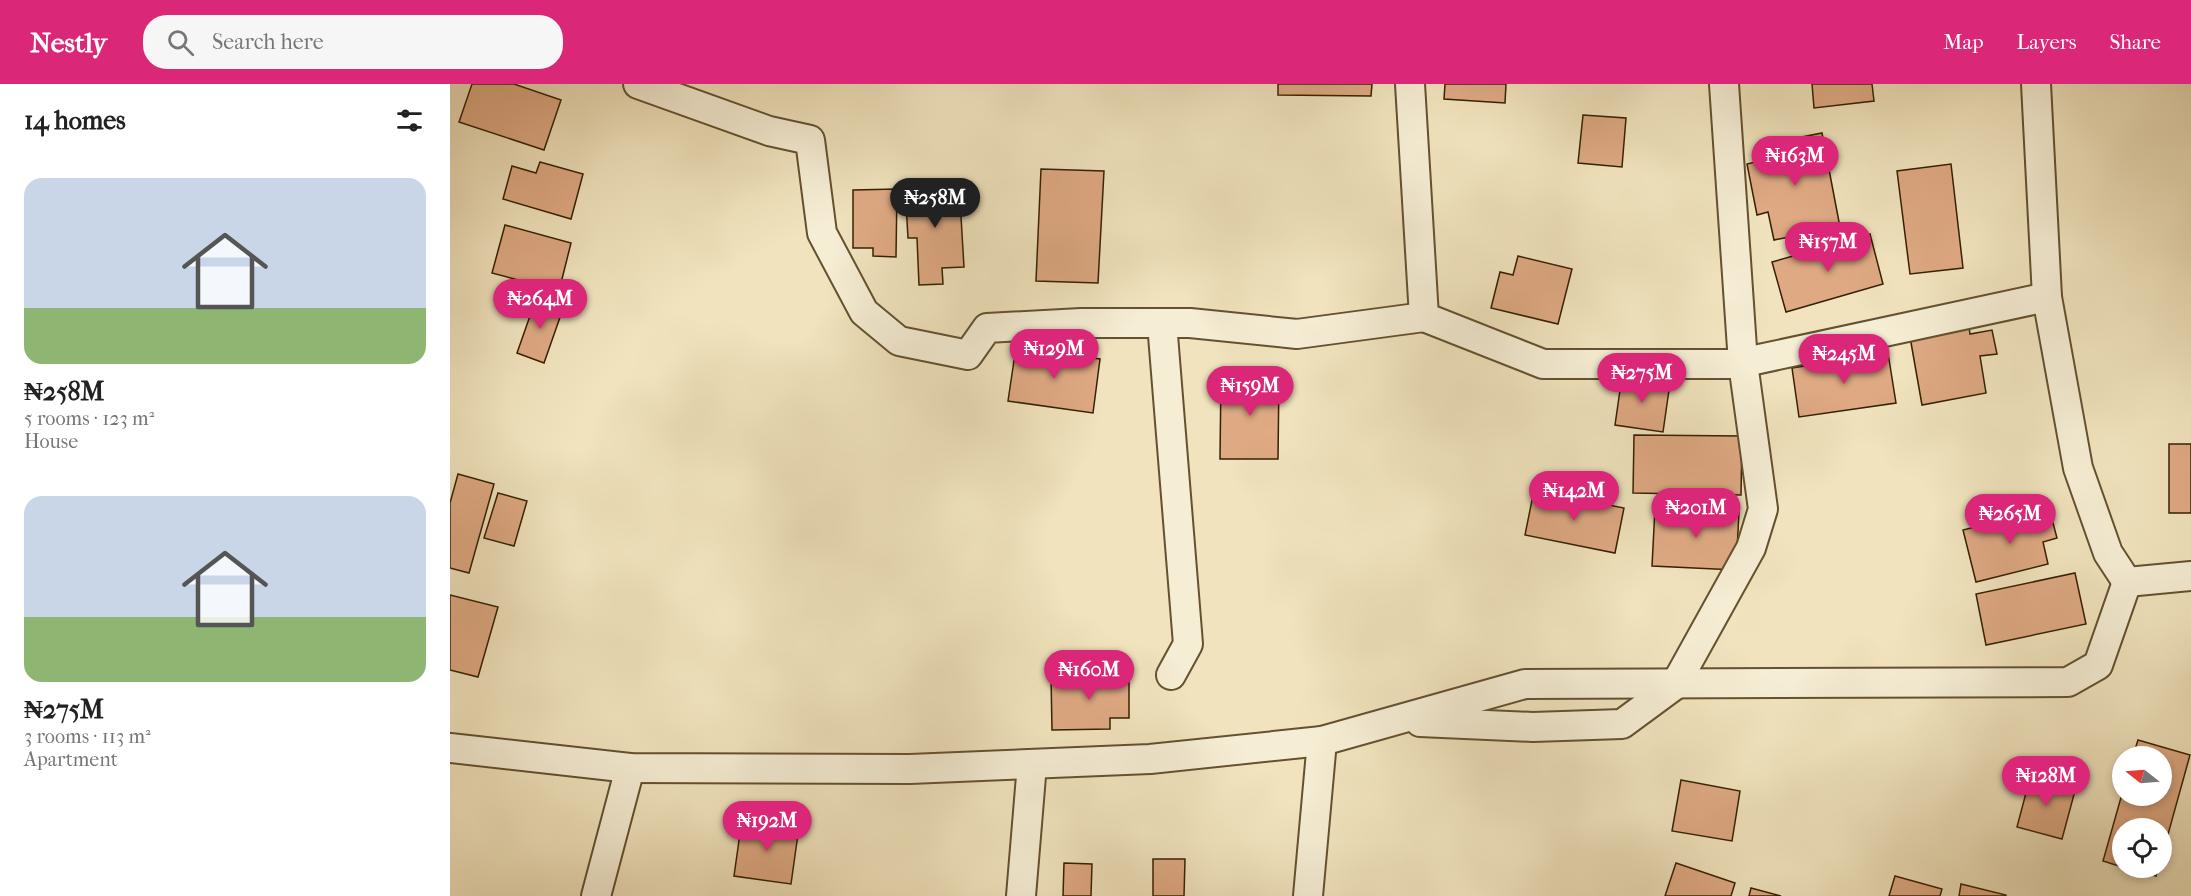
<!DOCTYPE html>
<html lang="en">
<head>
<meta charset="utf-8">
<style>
	body { margin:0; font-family:"IM FELL French Canon",serif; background:#f6f6f6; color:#222; height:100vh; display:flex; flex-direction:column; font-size:22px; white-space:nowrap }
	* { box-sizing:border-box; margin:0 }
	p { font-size:20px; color:#767676 }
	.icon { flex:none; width:33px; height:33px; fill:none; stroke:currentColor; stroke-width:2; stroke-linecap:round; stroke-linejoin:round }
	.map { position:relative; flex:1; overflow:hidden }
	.panel { display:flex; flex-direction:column; background:#fff; width:450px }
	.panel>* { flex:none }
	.needle { width:39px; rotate:287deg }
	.buttons { position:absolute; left:1662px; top:662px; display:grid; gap:12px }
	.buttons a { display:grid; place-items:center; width:60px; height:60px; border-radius:50%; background:#fff; box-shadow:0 3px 9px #0003; font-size:30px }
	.price { position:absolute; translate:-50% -51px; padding:0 14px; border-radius:21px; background:#db2777; color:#fff; font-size:20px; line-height:39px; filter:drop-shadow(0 2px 3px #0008) }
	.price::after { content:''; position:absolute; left:50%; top:36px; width:18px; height:14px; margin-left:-9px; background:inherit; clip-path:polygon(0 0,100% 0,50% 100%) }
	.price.current { background:#222; color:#fff }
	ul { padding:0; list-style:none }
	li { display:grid; align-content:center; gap:12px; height:318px; padding:0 24px }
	li span { display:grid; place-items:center; height:186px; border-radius:18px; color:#555 }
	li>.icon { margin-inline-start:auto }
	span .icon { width:108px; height:108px; fill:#fffc; stroke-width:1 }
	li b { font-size:26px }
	h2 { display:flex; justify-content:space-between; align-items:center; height:72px; padding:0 24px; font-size:26px }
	header { display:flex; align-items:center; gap:36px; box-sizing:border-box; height:84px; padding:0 30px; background:#db2777; color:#fff }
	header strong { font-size:28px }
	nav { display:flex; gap:33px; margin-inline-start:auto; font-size:21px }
	.search { width:420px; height:54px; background:#f6f6f6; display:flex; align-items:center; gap:15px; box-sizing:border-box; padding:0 21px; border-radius:24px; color:#767676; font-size:22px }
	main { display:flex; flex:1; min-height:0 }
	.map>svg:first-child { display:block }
</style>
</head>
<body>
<header>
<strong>Nestly</strong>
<div class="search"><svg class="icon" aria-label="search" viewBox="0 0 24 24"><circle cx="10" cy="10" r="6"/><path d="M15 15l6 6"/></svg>Search here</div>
<nav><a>Map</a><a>Layers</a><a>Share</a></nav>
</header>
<main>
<section class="panel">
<h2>14 homes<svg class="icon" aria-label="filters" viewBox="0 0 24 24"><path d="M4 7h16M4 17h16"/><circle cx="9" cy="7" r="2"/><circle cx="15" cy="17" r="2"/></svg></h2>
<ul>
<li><span style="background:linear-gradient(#c9d6e8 70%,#8fb573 0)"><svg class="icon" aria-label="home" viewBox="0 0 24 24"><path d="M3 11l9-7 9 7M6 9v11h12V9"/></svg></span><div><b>₦258M</b><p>5 rooms · 123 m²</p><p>House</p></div></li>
<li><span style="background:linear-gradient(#c9d6e8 65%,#8fb573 0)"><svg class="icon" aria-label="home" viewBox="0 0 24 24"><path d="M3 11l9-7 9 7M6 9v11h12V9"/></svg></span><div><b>₦275M</b><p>3 rooms · 113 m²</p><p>Apartment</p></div></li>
</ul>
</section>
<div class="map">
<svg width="1741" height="812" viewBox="0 0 1741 812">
	<rect width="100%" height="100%" fill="#f0e3bd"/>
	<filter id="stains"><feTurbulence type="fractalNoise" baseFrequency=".00333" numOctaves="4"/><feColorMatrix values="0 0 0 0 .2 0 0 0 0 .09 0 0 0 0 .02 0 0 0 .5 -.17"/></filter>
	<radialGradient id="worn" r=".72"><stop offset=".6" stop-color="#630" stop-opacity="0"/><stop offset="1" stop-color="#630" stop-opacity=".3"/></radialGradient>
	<g fill="#dea983" stroke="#362000" stroke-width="1.5">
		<path d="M22 0H64L111 16 94 66 9 38Z"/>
		<path d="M828 0H922L921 12 828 11Z"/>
		<path d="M995 0H1056L1055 19 994 15Z"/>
		<path d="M1362 0H1422L1424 17 1364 24Z"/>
		<path d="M1133 31 1176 34 1172 83 1128 79Z"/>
		<path d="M1372 49 1390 143 1324 156 1318 128 1307 131 1297 80 1310 77 1307 62Z"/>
		<path d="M90 78 133 90 121 135 53 115 62 82 86 89Z"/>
		<path d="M1501 80 1513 184 1460 190 1447 87Z"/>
		<path d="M591 85 654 87 648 199 586 197Z"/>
		<path d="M509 99 514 183 492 184 493 200 469 201 467 154H458L455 102Z"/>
		<path d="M447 105 446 173 423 172V164H403V106Z"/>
		<path d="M55 141 121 159 109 207 42 189Z"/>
		<path d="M1420 150 1433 200 1336 228 1322 178Z"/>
		<path d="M1068 172 1122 185 1108 240 1041 224 1050 188 1063 191Z"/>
		<path d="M87 212 114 222 94 279 67 269Z"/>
		<path d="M1519 243 1520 250 1542 246 1547 270 1530 272 1536 309 1472 321 1460 253Z"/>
		<path d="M566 263 650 275 643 329 558 317Z"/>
		<path d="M1438 269 1446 319 1349 333 1342 284Z"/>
		<path d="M771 291H829L828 375H770Z"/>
		<path d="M1172 292 1220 299 1213 348 1165 341Z"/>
		<path d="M1184 351 1292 352 1291 411 1183 409Z"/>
		<rect x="1719" y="360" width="22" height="69"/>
		<path d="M8 390 44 400 19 489 0 484V419Z"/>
		<path d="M1084 406 1174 424 1165 469 1075 451Z"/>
		<path d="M48 409 77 417 64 462 34 454Z"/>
		<path d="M1205 424 1289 428 1286 486 1202 482Z"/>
		<path d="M1599 424 1607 454 1593 458 1598 480 1526 498 1513 446Z"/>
		<path d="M1625 489 1636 540 1536 561 1526 510Z"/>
		<path d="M0 511 48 523 28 593 0 586Z"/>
		<path d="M679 591V634H660V645L602 646 601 592Z"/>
		<path d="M1688 656 1740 671 1712 772V744H1672V783L1653 777 1672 710 1712 711V672H1683Z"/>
		<path d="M1581 690 1626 703 1612 755 1567 743Z"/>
		<path d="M1231 696 1290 707 1282 757 1222 747Z"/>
		<path d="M292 735 349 743 341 800 284 792Z"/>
		<path d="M703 775H735L734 812H703Z"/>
		<path d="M614 779 642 780 641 812H613Z"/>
		<path d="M1226 779 1285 799 1281 812H1215Z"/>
		<path d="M1673 783H1708L1706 792Z"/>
		<path d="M1445 792 1492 805 1490 812H1439Z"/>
		<path d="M1511 800 1556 811V812H1509Z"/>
		<path d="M1301 804 1331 812H1299Z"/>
	</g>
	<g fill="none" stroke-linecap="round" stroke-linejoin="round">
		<g stroke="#64512f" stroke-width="32">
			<g id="minor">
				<path d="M188 0 319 47 360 56 372 149 414 228 449 257 518 271 537 244 631 239H740L847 250 974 233"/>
				<path d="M960 0 974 233 1093 280H1286L1597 213"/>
				<path d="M1586 0 1597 213 1628 384 1658 469 1677 498 1741 492"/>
				<path d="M712 239 738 560 721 591"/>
				<path d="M970 638 1083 643 1172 640 1225 601 1301 464 1313 425 1293 279 1274 0"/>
				<path d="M0 664 180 684 460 685 700 675 872 657 1075 600 1618 598 1648 581 1677 498"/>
				<path d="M146 812 180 684"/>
				<path d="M571 812 582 680"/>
				<path d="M858 812 872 657"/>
			</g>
		</g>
		<use href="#minor" stroke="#f5edd4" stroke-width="28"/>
	</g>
	<rect width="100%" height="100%" filter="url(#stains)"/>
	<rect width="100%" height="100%" fill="url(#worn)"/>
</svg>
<div class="buttons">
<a><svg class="needle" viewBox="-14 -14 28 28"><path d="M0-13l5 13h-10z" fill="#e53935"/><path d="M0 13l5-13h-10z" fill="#767676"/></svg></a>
<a><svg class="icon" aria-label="locate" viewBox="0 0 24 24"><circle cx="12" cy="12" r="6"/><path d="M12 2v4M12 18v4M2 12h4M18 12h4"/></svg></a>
</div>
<b class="price" style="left:1345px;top:103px">₦163M</b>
<b class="price current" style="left:485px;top:145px">₦258M</b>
<b class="price" style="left:1378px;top:189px">₦157M</b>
<b class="price" style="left:90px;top:246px">₦264M</b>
<b class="price" style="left:604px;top:296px">₦129M</b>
<b class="price" style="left:1394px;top:301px">₦245M</b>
<b class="price" style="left:1192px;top:320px">₦275M</b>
<b class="price" style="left:800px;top:333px">₦159M</b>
<b class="price" style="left:1124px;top:438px">₦142M</b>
<b class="price" style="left:1246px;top:455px">₦201M</b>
<b class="price" style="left:1560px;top:461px">₦265M</b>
<b class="price" style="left:639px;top:617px">₦160M</b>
<b class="price" style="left:1596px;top:723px">₦128M</b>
<b class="price" style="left:317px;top:768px">₦192M</b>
</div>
</main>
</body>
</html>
